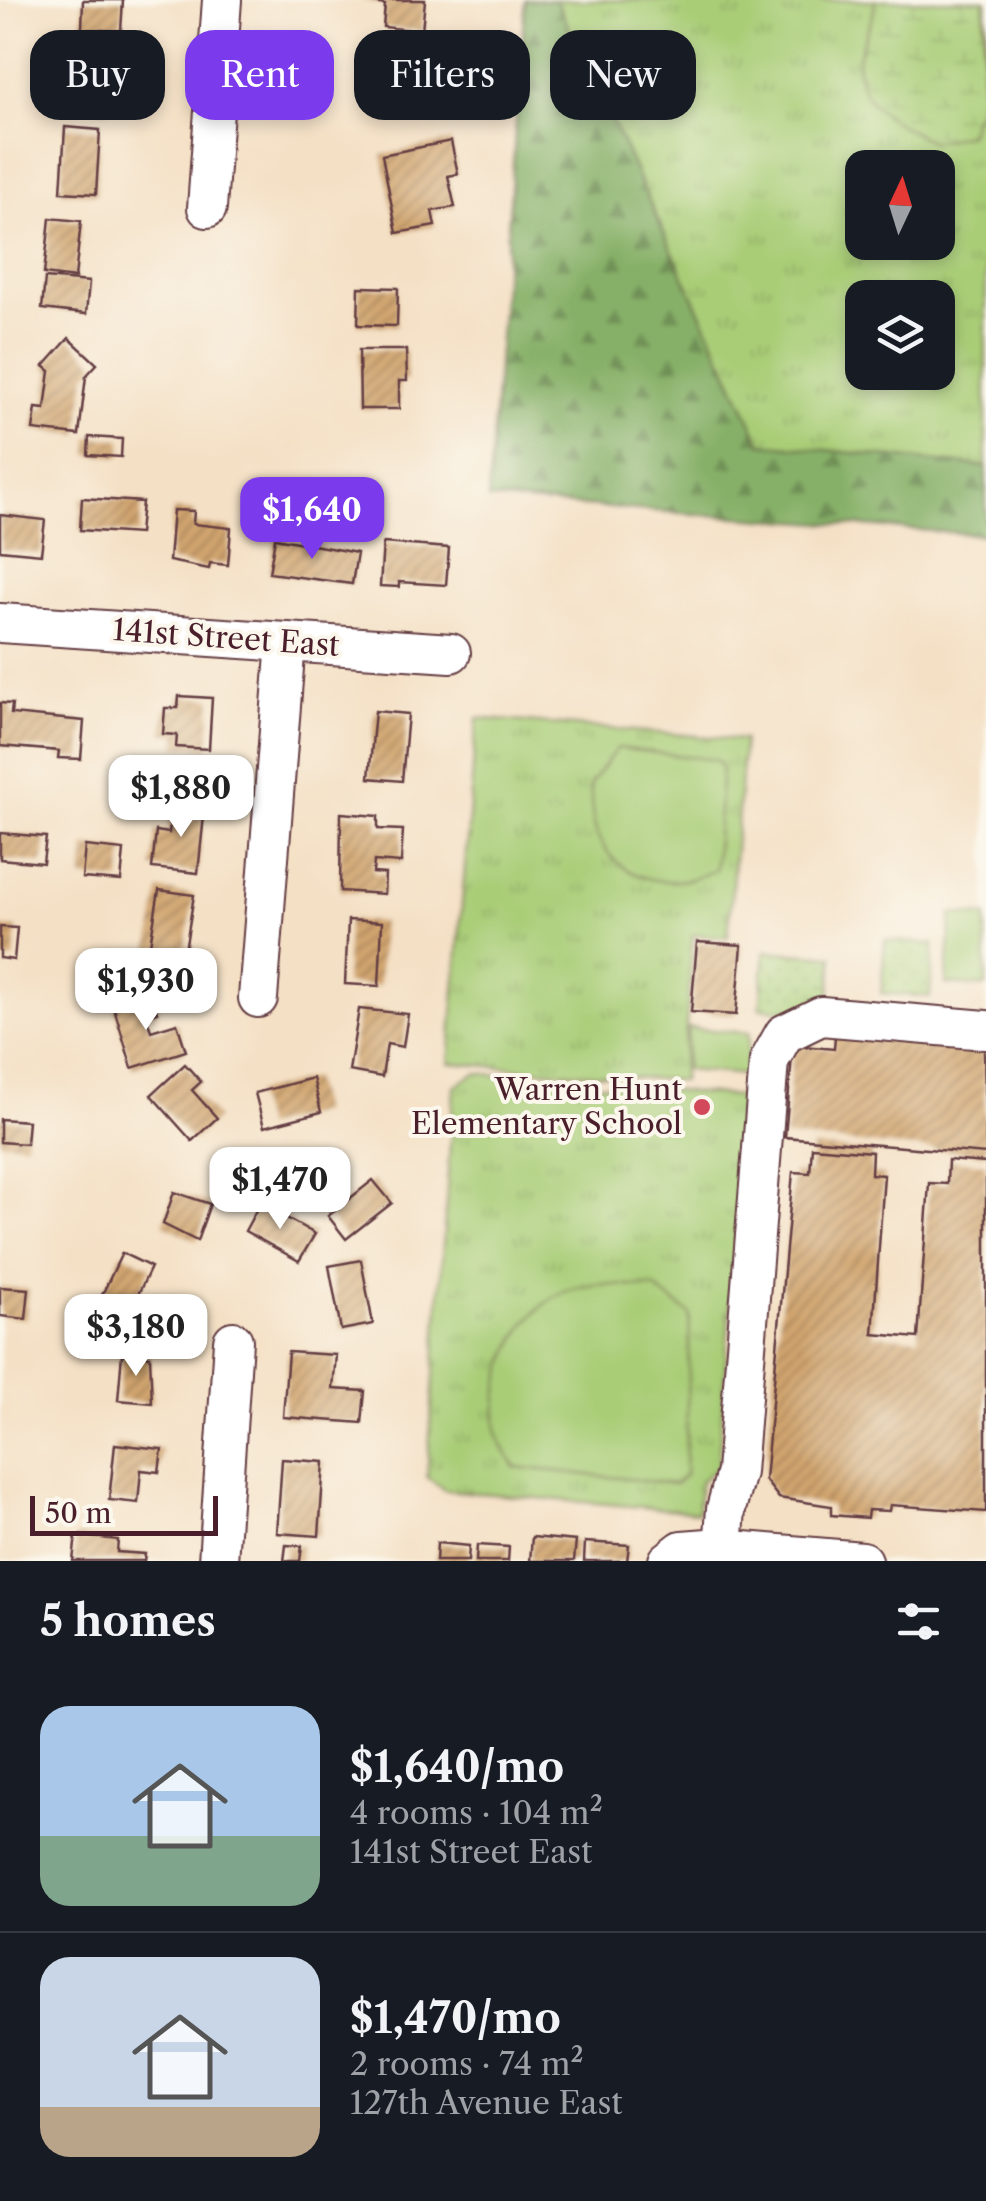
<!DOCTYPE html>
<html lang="en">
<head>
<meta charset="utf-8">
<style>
	body { margin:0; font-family:"Libre Caslon Text",serif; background:#242831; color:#f1f3f6; height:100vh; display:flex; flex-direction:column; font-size:38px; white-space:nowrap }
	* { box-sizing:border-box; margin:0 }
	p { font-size:32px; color:#9ea1a6 }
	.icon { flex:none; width:55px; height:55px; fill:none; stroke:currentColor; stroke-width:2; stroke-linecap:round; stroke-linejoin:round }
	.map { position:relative; height:1561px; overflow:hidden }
	.sheet { display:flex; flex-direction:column; background:#171b24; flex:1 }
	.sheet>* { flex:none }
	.hud { position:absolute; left:30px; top:30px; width:928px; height:90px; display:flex; gap:20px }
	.needle { width:65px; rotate:4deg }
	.tools { position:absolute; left:845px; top:150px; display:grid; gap:20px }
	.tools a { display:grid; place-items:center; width:110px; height:110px; border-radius:20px; background:#171b24; box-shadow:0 5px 15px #0003; font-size:50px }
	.scale { position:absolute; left:30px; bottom:25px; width:188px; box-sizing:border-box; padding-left:10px; border:5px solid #4a1f2b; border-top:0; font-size:28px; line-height:35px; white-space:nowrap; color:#4a1f2b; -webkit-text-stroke:8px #fbf7ec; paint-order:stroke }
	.price { position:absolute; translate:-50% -85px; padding:0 22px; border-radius:20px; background:#fff; color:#222; font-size:32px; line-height:65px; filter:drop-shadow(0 2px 5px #0008) }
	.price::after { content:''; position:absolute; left:50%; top:60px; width:30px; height:22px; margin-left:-15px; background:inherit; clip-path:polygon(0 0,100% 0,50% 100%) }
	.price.current { background:#7c3aed; color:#fff }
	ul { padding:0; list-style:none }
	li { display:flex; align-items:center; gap:30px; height:250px; padding:0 40px }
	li+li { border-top:2px solid #363941 }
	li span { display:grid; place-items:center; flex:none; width:280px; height:200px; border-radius:30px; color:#555 }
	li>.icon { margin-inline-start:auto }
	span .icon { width:120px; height:120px; fill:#fffc; stroke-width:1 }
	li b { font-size:42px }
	h2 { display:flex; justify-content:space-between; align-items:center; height:120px; padding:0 40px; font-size:42px }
	.tag { padding:0 35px; border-radius:30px; background:#171b24; box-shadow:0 5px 15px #0003; font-size:35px; line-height:90px }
	.tag.current { background:#7c3aed; color:#fff }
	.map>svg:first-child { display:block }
</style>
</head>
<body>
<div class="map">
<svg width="986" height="1561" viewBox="0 0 986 1561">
	<defs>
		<pattern id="grass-tufts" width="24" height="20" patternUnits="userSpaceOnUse" patternTransform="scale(2.5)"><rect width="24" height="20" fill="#a9cd77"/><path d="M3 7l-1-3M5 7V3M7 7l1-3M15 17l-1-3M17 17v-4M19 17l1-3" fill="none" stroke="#93b067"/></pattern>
		<pattern id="forest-firs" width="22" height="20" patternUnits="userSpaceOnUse" patternTransform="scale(2.5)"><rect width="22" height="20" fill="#86b068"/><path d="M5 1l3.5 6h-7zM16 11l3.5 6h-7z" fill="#708f56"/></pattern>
		<pattern id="wetland-marsh" width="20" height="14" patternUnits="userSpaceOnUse" patternTransform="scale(2.5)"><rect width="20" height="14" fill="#a9cd77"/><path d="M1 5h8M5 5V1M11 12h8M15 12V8" fill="none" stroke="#93b067"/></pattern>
		<pattern id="park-dots" width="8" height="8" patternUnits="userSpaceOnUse" patternTransform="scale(2.5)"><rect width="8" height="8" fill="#a9cd77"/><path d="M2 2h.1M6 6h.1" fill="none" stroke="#93b067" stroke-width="1.8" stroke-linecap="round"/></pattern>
		<pattern id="building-hatch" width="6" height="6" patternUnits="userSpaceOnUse" patternTransform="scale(2.5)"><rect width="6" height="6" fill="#d0a46e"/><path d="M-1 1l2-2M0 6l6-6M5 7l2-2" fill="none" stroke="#ab855b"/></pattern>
	</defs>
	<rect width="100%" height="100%" fill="#fbf7ec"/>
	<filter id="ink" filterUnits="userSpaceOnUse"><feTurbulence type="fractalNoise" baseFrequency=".01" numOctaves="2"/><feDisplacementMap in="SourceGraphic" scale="20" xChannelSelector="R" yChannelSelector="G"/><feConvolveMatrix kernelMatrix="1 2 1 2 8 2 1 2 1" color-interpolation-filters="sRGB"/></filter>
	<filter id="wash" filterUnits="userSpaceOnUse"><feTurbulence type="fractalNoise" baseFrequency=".0048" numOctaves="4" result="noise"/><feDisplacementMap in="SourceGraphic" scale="40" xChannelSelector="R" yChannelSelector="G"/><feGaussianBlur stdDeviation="2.25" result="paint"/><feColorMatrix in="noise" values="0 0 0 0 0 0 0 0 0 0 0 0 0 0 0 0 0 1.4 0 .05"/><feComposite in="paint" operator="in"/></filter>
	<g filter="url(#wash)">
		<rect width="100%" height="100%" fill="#f4e0c5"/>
		<g fill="url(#grass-tufts)" stroke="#7a7651" stroke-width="2.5" fill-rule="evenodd">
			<path d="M556 0H875L968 134 981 100 986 0V467L761 444ZM862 168H938V242H862ZM862 298H938V372H862Z"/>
			<path d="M477 718 744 740 728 937 693 935 682 1081 449 1063Z"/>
			<path d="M476 1073 746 1097 718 1466 700 1482 698 1512 444 1490 427 1477 454 1086Z"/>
		</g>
		<path fill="url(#forest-firs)" stroke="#68684a" stroke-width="2.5" d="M525 0H556L761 443 986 467V535L488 499Z"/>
		<path fill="url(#wetland-marsh)" stroke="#7a7651" stroke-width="2.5" d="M875 0H985L981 100 968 134 932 142C899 125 853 104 858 60 861 40 875 21 875 0Z"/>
		<g fill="url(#park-dots)" stroke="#7a7651" stroke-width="2.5">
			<path d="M885 940 934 944 930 997 881 993Z"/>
			<path d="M765 951 833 956 830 999 789 1011 760 1008Z"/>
		</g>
		<g fill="#a9cd77" stroke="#7a7651" stroke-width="2.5">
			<path d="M617 748 716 760 722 767 715 869C676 892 622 883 599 839 591 822 592 801 590 784Z"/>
			<path d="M952 914 986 916V987L946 984Z"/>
			<path d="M688 1028 749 1033 746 1075 685 1070Z"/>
			<path d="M602 1284 655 1288 690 1314 685 1475 675 1484 515 1467C509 1457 499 1444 497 1432 491 1381 514 1315 564 1292 575 1287 590 1286 602 1284Z"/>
		</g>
		<g id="blocks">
			<g fill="url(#building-hatch)">
				<path d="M83 0H123L121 31 82 29Z"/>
				<path d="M359 0H425L422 31 383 27 385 5Z"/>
				<path d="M75 52 113 53 111 110 73 108Z"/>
				<path d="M65 127 100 130 96 194 61 192Z"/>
				<path d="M451 141 458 174 448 176 455 207 432 211 435 226 397 233 382 155Z"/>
				<path d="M50 218 81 221 75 278 44 274Z"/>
				<path d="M45 278 89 282 86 314 42 309Z"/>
				<path d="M359 287 398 288 397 326 358 325Z"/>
				<path d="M69 338 97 364 86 376 79 435 33 430 36 408 45 409 50 371 44 366Z"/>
				<path d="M359 350H406L407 381H399V409H360Z"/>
				<path d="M89 437 122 439 121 457 88 455Z"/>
				<path d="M82 498 142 502 139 534 80 530Z"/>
				<path d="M173 510 194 511 193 524 231 528 228 565 210 563 209 569 169 561Z"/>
				<path d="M0 515 45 520 41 554 0 550Z"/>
				<path d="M275 538 357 553 352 584 269 573Z"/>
				<path d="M383 543 449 548 446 585 399 582V587L380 586Z"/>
				<path d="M179 696 212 698 209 749 176 747 177 735 163 734 165 708H178Z"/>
				<path d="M0 703 12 704 11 714 84 721 81 759 58 758 59 751 0 746Z"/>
				<path d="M375 711 408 714 402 781 369 778Z"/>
				<path d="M130 765 159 767 158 780 129 778Z"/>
				<path d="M172 803 205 806 198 873 152 868 156 831 169 833Z"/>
				<path d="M341 813 378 816V829L403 830 401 863 374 861 373 873 385 874 384 894 340 891Z"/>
				<path d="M0 833 46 837 43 863 0 859Z"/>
				<path d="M85 846 124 850 121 881 82 878Z"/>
				<path d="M159 890 194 895 181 975 146 969Z"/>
				<path d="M348 920 382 922 379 986 345 984Z"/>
				<path d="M0 927 17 928 14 960 0 958Z"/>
				<path d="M697 942 742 945 736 1015 691 1012Z"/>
				<path d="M151 993 157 1012 146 1016 151 1031 177 1023 186 1051 132 1068 113 1005Z"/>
				<path d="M359 1009 408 1014 403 1047 387 1044 382 1077 349 1071Z"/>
				<path d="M835 1036 984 1048 986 1154 785 1137 793 1045 834 1049Z"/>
				<path d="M185 1064 201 1082 192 1090 217 1118 192 1141 151 1095Z"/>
				<path d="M313 1078 321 1112 264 1127 255 1093Z"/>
				<path d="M0 1119 28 1121 26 1144 0 1142Z"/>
				<path d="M812 1147 872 1152 871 1174 884 1175 873 1334 918 1338 929 1183 947 1184 948 1160 986 1163V1512L890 1505 889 1511 868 1510 867 1518 831 1515V1506L779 1498 765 1480 793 1172 810 1173Z"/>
				<path d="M373 1180 392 1203 346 1239 328 1216Z"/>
				<path d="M174 1192 210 1204 197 1241 163 1224Z"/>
				<path d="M260 1203 315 1234 299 1261 245 1231Z"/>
				<path d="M122 1253 151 1267 131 1309 102 1295Z"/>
				<path d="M361 1260 373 1324 341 1330 329 1266Z"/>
				<path d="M0 1287 29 1289 26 1319 0 1316Z"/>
				<path d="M288 1352 336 1355 333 1389 365 1391 362 1423 283 1417Z"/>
				<path d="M122 1354 150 1356 152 1403 118 1400Z"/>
				<path d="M115 1444 162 1449 159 1472 141 1470 138 1503 109 1500Z"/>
				<path d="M282 1459 324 1462 319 1536 277 1533Z"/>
				<path d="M76 1535 118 1540 117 1552 145 1554 144 1561H73Z"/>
				<path d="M532 1537 576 1541 574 1561H530Z"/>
				<path d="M585 1542 629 1545 627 1561H584Z"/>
				<path d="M437 1543 469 1546 468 1561H436Z"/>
				<path d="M286 1545 302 1546 300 1561H284Z"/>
				<path d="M477 1545 509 1547 508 1561H476Z"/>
			</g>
		</g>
	</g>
	<g filter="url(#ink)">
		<use href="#blocks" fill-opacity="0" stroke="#643c42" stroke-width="2.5"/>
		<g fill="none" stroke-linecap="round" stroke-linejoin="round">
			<g stroke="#643c42" stroke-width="42">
				<g id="minor">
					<path d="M207 208 222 0"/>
					<path d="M0 623 451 653"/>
					<path d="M258 998 286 642"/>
					<path d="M723 1549 726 1509 736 1472 769 1061 784 1034 821 1016 986 1030"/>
					<path d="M218 1561 233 1341"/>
					<path d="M668 1561 682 1550 708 1548 862 1561"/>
				</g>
			</g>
			<use href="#minor" stroke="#fff" stroke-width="38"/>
		</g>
	</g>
	<circle fill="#d1495b" stroke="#fbf7ec" stroke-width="4" cx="702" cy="1107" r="10"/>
	<g text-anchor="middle" stroke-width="8" stroke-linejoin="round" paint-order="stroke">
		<g font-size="30" fill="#4a1f2b" stroke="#fbf7ec">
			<text transform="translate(226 638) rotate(4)" y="10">141st Street East</text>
		</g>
		<g font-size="30" fill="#4a1f2b" stroke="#fbf7ec" text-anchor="end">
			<text x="682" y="1100">Warren Hunt<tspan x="682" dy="34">Elementary School</tspan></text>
		</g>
	</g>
</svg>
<div class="tools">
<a><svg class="needle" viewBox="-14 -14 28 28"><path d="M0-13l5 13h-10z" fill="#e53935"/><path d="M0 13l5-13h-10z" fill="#9ea1a6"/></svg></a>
<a><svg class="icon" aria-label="layers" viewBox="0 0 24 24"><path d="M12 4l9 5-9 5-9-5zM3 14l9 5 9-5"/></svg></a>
</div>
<div class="scale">50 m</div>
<b class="price current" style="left:312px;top:562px">$1,640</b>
<b class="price" style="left:181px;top:840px">$1,880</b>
<b class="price" style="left:146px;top:1033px">$1,930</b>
<b class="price" style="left:280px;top:1232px">$1,470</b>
<b class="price" style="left:136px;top:1379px">$3,180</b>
<div class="hud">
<a class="tag">Buy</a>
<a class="tag current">Rent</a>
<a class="tag">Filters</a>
<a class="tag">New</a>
</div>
</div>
<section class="sheet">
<h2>5 homes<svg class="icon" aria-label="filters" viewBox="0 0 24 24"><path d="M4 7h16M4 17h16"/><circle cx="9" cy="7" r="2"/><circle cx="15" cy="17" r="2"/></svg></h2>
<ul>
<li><span style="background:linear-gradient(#a9c7e8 65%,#7fa58c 0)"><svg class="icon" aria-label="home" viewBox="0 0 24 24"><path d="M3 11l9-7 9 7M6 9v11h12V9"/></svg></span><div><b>$1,640/mo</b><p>4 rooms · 104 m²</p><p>141st Street East</p></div></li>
<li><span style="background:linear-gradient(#c9d6e8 75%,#b9a48a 0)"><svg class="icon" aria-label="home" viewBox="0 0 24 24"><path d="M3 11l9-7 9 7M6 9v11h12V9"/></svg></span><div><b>$1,470/mo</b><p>2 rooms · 74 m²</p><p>127th Avenue East</p></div></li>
</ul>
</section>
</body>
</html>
